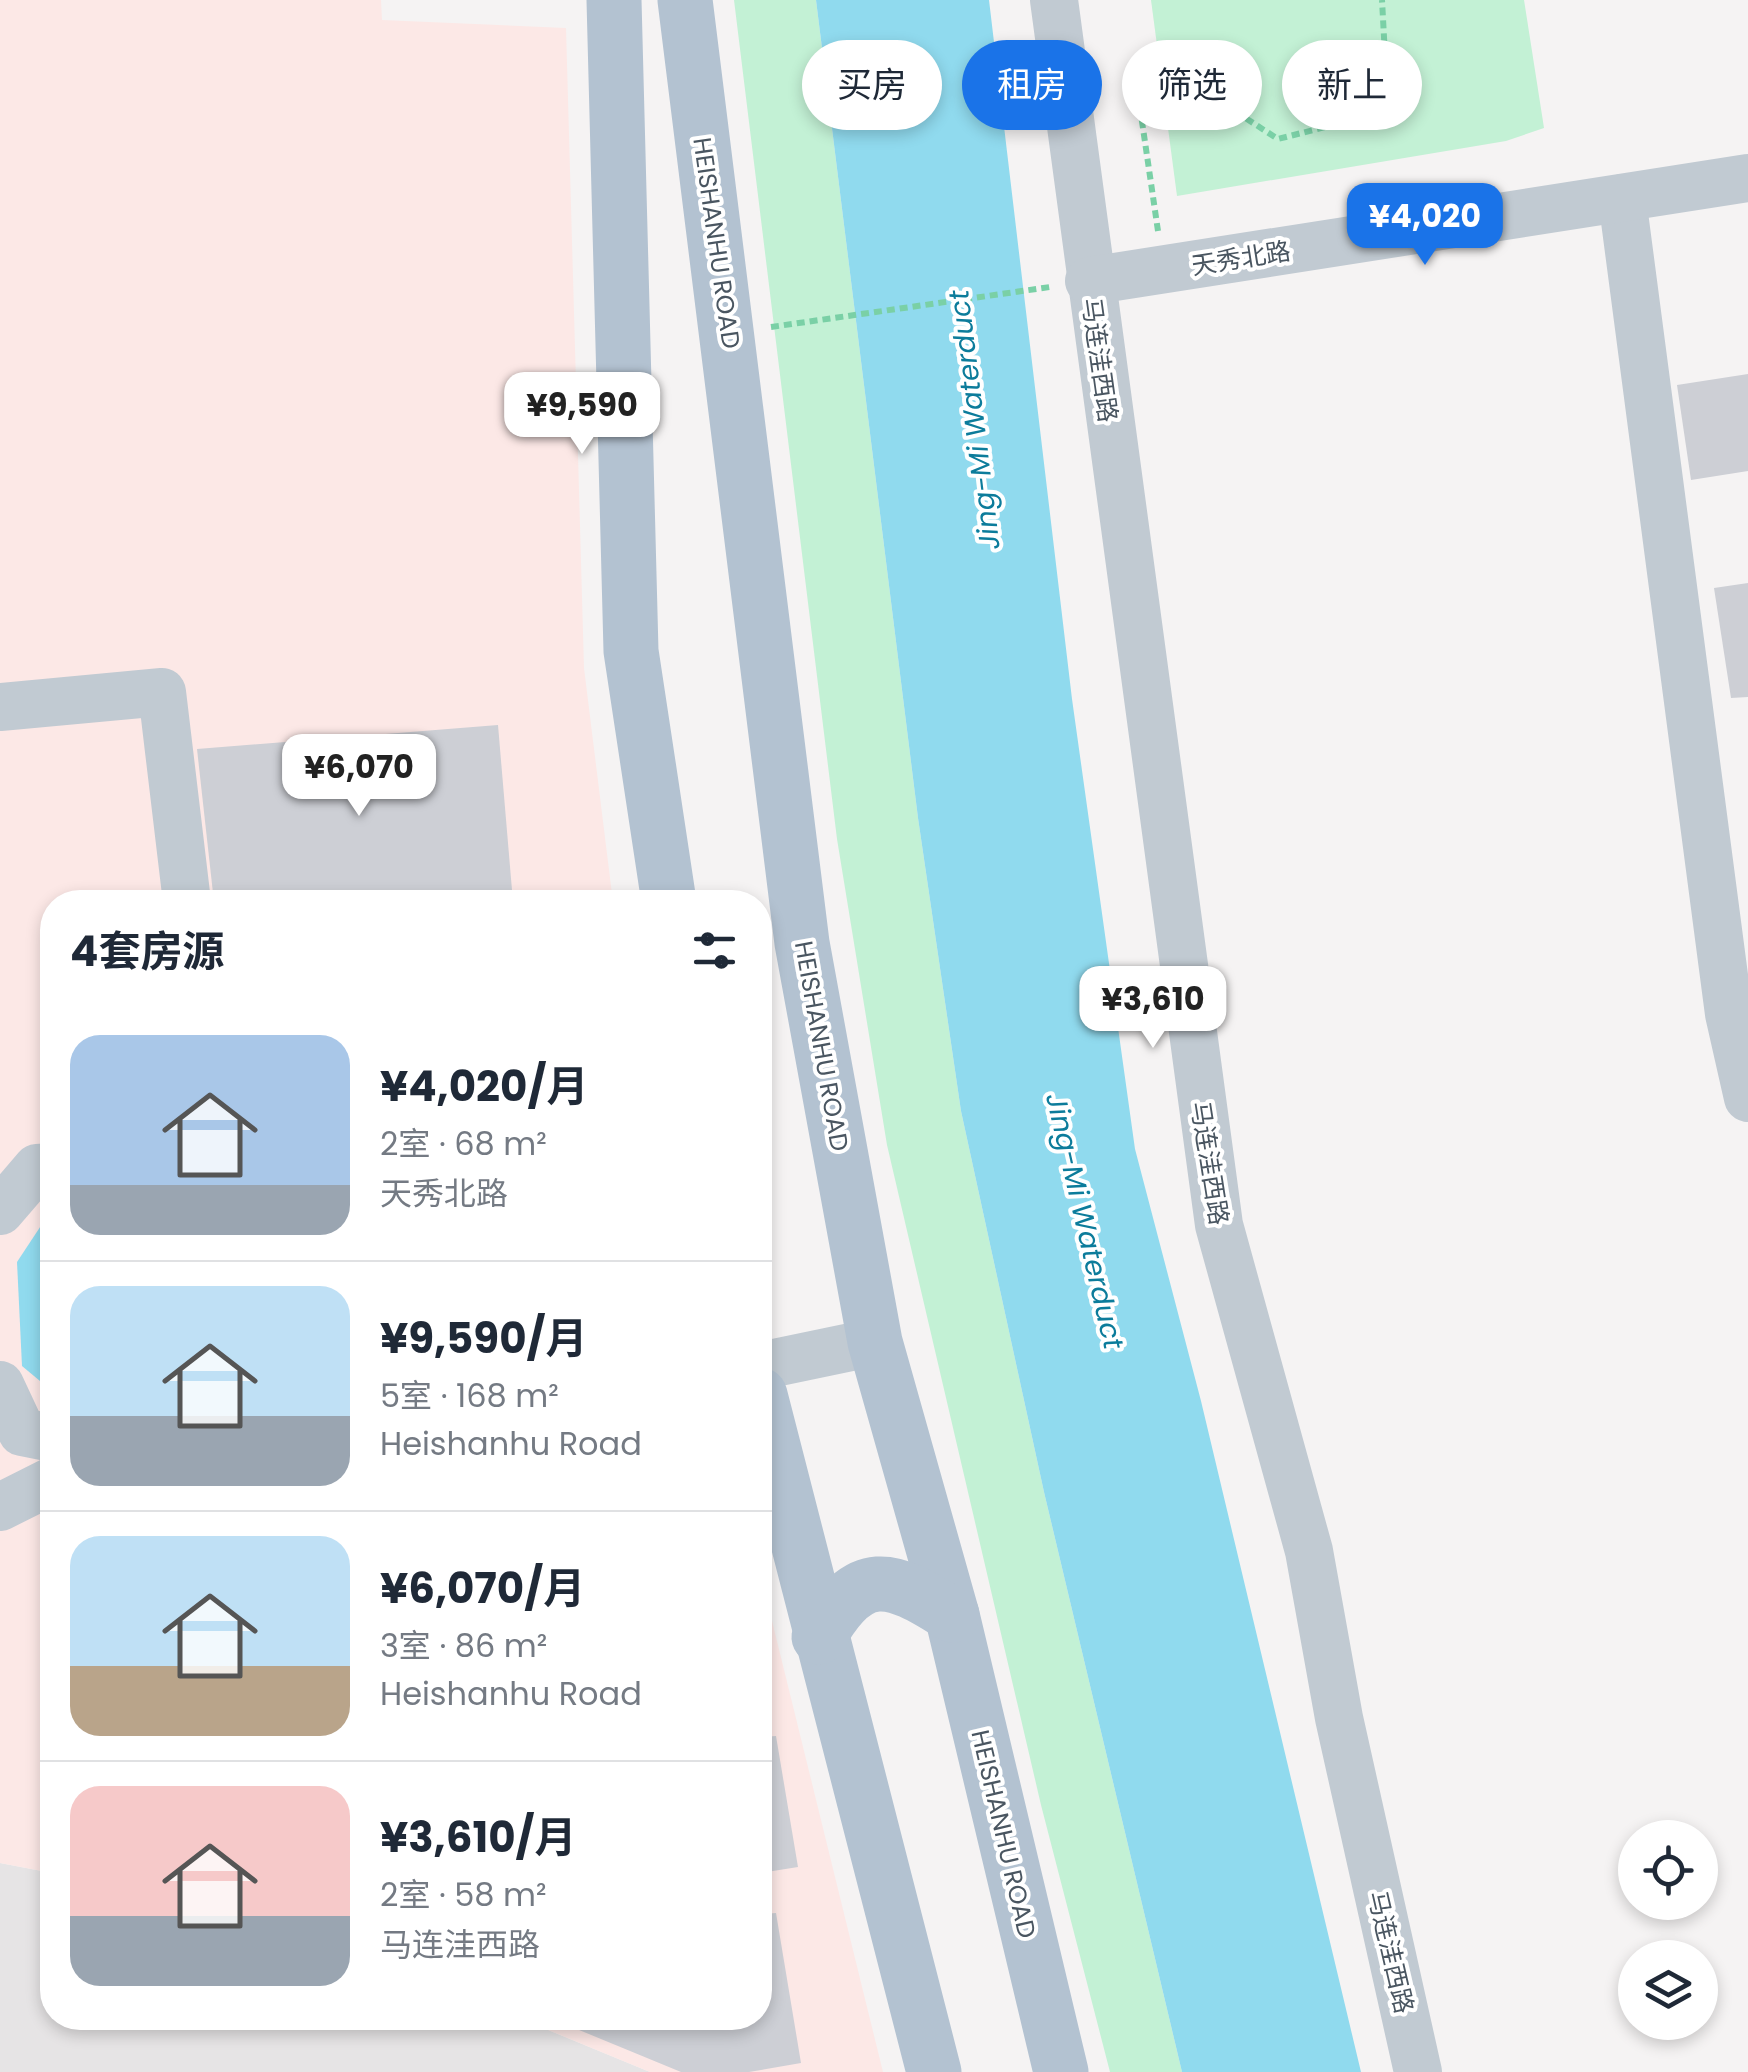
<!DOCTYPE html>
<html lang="zh">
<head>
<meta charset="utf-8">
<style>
	body { margin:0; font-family:Poppins,"Noto Sans SC",sans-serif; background:#f6f6f7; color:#1f2937; height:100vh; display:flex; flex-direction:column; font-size:38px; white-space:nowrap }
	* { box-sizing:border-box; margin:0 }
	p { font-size:32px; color:#747a83 }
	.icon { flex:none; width:55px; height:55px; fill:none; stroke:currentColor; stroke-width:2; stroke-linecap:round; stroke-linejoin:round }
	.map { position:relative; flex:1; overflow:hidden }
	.details { position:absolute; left:40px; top:890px; width:732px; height:1140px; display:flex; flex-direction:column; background:#fff; border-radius:40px; box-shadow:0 5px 15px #0003 }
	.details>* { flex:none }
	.top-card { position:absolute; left:802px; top:40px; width:795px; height:90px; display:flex; gap:20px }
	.tools { position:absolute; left:1618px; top:1820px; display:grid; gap:20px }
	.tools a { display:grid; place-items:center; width:100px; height:100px; border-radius:50%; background:#fff; box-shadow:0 5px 15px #0003; font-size:50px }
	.price { position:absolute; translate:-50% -85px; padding:0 22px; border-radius:20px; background:#fff; color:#222; font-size:32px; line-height:65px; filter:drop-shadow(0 2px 5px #0008) }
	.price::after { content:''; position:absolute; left:50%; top:60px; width:30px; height:22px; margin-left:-15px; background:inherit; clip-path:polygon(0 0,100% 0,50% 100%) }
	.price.active { background:#1a73e8; color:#fff }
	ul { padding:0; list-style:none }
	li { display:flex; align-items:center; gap:30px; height:250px; padding:0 30px }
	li+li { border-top:2px solid #e0e1e3 }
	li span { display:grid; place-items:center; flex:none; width:280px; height:200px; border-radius:30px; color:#555 }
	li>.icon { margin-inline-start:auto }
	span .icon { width:120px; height:120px; fill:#fffc; stroke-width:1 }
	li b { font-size:42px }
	h2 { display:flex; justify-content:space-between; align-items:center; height:120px; padding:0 30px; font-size:42px }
	.chip { padding:0 35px; border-radius:45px; background:#fff; box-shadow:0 5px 15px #0003; font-size:35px; line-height:90px }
	.chip.active { background:#1a73e8; color:#fff }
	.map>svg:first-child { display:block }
</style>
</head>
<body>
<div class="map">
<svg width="1748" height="2072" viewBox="0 0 1748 2072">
	<rect width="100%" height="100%" fill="#f5f3f3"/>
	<path fill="#e6e4e5" d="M0 1863 52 1873V2018H519L650 2072H0Z"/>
	<g fill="#fce8e6">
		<path d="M0 0H381L382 20 566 28 584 668 613 902H52V1873L0 1863Z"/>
		<path d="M760 1572 883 2072H650L519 2018H760Z"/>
	</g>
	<g fill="#c3f1d5">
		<path d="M734 0H816L918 818 961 1111 1044 1492 1182 2072H1110L1041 1805 887 1145 837 839Z"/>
		<path d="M1151 0H1524L1544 128 1506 141 1177 196Z"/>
	</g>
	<g fill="#90daee">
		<path d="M816 0H989L1072 699 1135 1149 1201 1401 1361 2072H1182L1044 1492 961 1111 918 818Z"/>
		<path d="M52 1209V1391L22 1366 17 1262Z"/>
	</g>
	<g fill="#cdcfd5">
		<path d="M1748 374V471L1691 480 1677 385Z"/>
		<path d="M1748 583V697L1731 698 1714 588Z"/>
		<path d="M498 725 513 902H214L197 749Z"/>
		<path d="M776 1736 798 1867 760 1873V1737Z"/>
		<path d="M776 1913 801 2063 749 2072H681L550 2018H760V1914Z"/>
	</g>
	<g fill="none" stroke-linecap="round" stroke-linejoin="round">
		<g stroke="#7ad0a6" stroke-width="6" stroke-dasharray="8 5" stroke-linecap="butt">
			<path d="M1158 231 1139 101 1205 92 1278 139 1388 111 1382 0"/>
			<path d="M771 327 1050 287"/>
		</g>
		<g stroke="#c1cad2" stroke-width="48">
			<path d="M1054 0 1219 1225 1309 1551 1339 1718 1418 2072"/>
			<path d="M1622 198 1729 1014 1748 1098"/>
			<path d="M1089 281 1748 178"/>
			<path d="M0 707 162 692 187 902"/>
			<path d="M0 1211 37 1168 52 1167"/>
			<path d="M760 1366 875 1342"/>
			<path d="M0 1385 22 1432 52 1438"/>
			<path d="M0 1507 52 1481"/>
		</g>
		<g stroke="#b3c2d1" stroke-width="55">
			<path d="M614 0 631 651 669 902"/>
			<path d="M685 0 802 943 875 1342 952 1615 1061 2072"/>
			<path d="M760 1395 934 2072"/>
			<path d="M819 1637C860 1565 890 1575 952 1615"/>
		</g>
	</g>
	<g text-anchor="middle" stroke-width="8" stroke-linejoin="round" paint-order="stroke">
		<g font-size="25" fill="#4a5661" stroke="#fff">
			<text transform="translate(717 243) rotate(82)" y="9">HEISHANHU ROAD</text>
			<text transform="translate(1241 258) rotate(-9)" y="9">天秀北路</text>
			<text transform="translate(1100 360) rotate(82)" y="9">马连洼西路</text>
			<text transform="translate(822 1046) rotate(80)" y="9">HEISHANHU ROAD</text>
			<text transform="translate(1210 1163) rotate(81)" y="9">马连洼西路</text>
			<text transform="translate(1004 1834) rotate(77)" y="9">HEISHANHU ROAD</text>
			<text transform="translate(1391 1952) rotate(77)" y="9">马连洼西路</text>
		</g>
		<g font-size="28" font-style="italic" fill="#0c7c9b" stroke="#fff">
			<text transform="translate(974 420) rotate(-97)" y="10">Jing-Mi Waterduct</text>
			<text transform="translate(1085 1221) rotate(77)" y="10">Jing-Mi Waterduct</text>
		</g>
	</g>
</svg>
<div class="tools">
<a><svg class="icon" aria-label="locate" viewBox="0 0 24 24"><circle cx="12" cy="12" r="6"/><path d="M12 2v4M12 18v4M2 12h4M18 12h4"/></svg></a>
<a><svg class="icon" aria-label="layers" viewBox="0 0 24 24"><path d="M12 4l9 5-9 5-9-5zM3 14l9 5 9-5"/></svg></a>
</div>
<b class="price active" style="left:1425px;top:268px">¥4,020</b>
<b class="price" style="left:582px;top:457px">¥9,590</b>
<b class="price" style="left:359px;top:819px">¥6,070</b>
<b class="price" style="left:1153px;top:1051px">¥3,610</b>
<div class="top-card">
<a class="chip">买房</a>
<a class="chip active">租房</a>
<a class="chip">筛选</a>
<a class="chip">新上</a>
</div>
<section class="details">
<h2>4套房源<svg class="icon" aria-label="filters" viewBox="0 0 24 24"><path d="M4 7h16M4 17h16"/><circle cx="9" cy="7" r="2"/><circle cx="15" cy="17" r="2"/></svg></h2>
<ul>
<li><span style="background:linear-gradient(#a9c7e8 75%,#9aa5b1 0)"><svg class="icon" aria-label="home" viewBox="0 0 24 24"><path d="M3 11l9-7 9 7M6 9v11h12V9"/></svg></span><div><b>¥4,020/月</b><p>2室 · 68 m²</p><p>天秀北路</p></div></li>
<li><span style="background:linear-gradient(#bfe0f5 65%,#9aa5b1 0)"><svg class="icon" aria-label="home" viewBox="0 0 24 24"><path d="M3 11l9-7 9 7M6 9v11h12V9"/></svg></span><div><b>¥9,590/月</b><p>5室 · 168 m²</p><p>Heishanhu Road</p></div></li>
<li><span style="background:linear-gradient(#bfe0f5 65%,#b9a48a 0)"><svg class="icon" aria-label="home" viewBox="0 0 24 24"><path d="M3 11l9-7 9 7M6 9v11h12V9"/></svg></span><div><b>¥6,070/月</b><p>3室 · 86 m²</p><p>Heishanhu Road</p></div></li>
<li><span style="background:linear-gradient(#f6c9c9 65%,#9aa5b1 0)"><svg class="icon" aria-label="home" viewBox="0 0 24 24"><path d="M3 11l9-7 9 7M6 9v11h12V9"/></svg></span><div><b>¥3,610/月</b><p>2室 · 58 m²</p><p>马连洼西路</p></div></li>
</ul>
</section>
</div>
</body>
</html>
